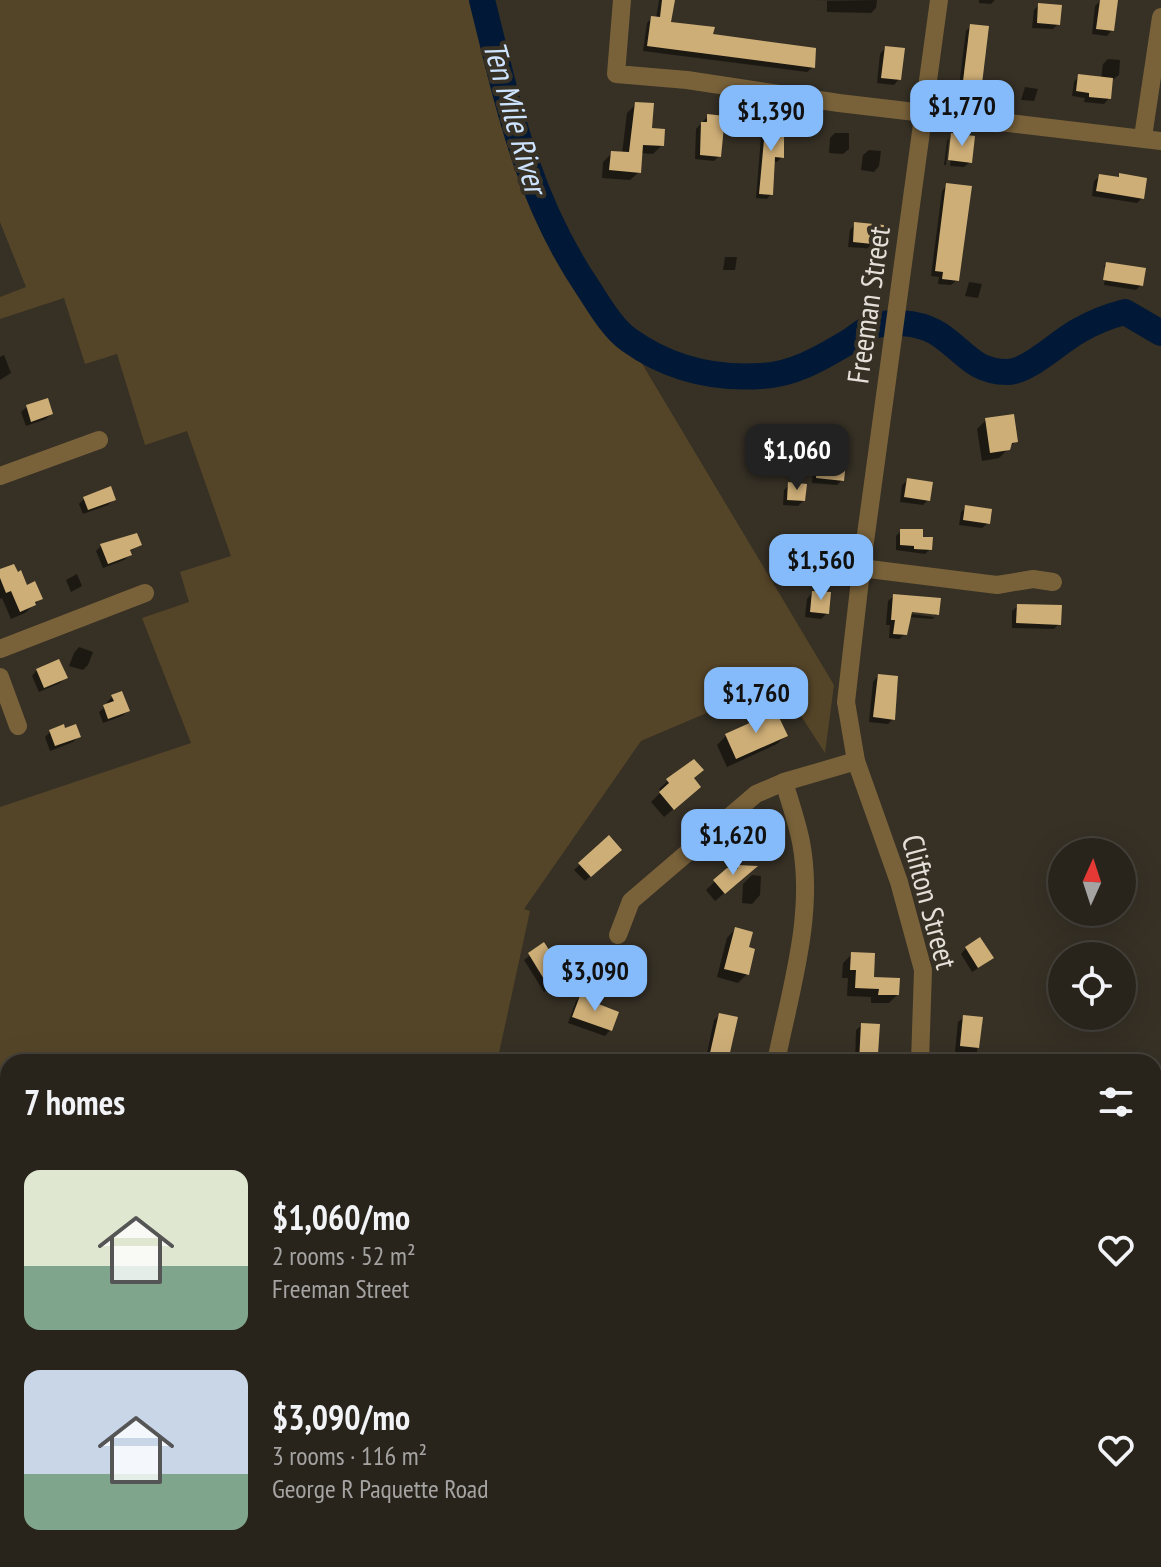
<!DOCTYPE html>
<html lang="en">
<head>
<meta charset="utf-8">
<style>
	body { margin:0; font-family:"PT Sans Narrow",sans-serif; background:#302c25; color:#f1f3f6; height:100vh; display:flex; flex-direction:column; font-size:30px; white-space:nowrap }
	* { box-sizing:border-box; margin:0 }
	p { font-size:26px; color:#a5a4a3 }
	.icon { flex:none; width:44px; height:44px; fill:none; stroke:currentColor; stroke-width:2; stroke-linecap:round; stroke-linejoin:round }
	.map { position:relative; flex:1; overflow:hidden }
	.panel { position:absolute; left:0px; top:1054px; width:1162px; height:514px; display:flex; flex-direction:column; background:#28241c; border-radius:24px 24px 0 0; box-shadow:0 8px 32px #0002,0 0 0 2px #44413b }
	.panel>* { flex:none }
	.needle { width:52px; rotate:3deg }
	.tools { position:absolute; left:1048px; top:838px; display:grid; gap:16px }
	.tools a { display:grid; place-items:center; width:88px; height:88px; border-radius:50%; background:#28241c; box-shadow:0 8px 32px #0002,0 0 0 2px #44413b; font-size:40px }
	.price { position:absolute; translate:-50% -68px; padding:0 18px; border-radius:16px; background:#86bbfb; color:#111; font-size:26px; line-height:52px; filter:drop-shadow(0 2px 4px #0008) }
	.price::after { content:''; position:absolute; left:50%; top:48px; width:24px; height:18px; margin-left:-12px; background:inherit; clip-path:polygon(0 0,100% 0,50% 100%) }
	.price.current { background:#222; color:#fff }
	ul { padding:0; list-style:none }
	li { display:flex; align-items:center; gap:24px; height:200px; padding:0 24px }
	li span { display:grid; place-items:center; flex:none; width:224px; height:160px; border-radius:16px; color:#555 }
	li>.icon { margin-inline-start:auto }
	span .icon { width:96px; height:96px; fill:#fffc; stroke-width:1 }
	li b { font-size:34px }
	h2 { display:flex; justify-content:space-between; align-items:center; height:96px; padding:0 24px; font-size:34px }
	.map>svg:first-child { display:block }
</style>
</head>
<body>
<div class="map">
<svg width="1161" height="1567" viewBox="0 0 1161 1567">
	<rect width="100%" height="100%" fill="#363025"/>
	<path fill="#554528" d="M0 0H469L494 85 604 300 834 685 825 753 779 682 641 741 524 909 530 911 497 1062H8V1442L0 1493V807L191 743 142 618 189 602 180 572 231 556 187 431 145 445 117 354 85 364 64 298 0 319V297L26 287 0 222Z"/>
	<g fill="#0007">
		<path d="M659 0H673L669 24 813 67 807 72 643 51 647 23 652 18 656 19Z"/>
		<path d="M877 0 876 8 871 13 827 12V1H812Z"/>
		<path d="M979 0H995L991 4 979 3Z"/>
		<path d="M1101 0 1112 30 1107 36 1092 34 1095 6Z"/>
		<path d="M1039 5 1058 24 1053 29 1032 28 1034 10Z"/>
		<path d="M971 26 979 91 974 96 958 94 966 31Z"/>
		<path d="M885 48 899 79 894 85 877 83 880 54Z"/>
		<path d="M1108 59 1120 60 1119 75 1111 81 1109 98 1104 104 1084 102 1085 98 1072 96 1074 82 1079 76 1101 79 1103 64Z"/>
		<path d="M1025 87 1038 89 1034 101 1021 100Z"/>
		<path d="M636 104 650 130 662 145 653 154 640 153 639 172 630 180 602 178 603 162 612 153 622 154 627 113Z"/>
		<path d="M708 116 719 156 714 161 695 159 696 129Z"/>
		<path d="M766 120 782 157 777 162 773 161 771 194 767 199 756 198 762 125Z"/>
		<path d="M835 133H849V149L843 154 829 153 830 138Z"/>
		<path d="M952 135 970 162 964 167 950 166 953 138H949Z"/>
		<path d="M949 138 946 165H944L947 141Z"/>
		<path d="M869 150 881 151 879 166 874 172 861 170 863 155Z"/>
		<path d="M1100 176 1117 178 1120 176 1142 198 1137 203 1092 196 1094 181Z"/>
		<path d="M947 185 957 280 951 285 938 284 939 277 931 276 942 191Z"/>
		<path d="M855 224 880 244 875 249 848 247 850 230Z"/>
		<path d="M725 257H737L735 270H723Z"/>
		<path d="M1106 264 1141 285 1136 290 1104 285 1107 267H1103Z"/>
		<path d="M969 282 982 284 978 298 965 296Z"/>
		<path d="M4 355 11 373 0 380V357Z"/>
		<path d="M27 407 51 414 46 419 26 426 21 412Z"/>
		<path d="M986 420 1016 441 999 458 982 461 977 429Z"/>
		<path d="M819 460 842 480 837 485 812 483 813 466Z"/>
		<path d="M908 480 928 500 923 505 900 502 902 485Z"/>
		<path d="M789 485 803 501 798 506 783 505 784 490Z"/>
		<path d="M84 499H114L108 505 83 514 79 504Z"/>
		<path d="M966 507 988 523 982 528 959 525 961 512Z"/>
		<path d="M901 531 921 539 930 549 925 554 896 550V536Z"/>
		<path d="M139 545 129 552 130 555 124 560 103 568 96 551 101 546Z"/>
		<path d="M0 571 40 599 25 613 11 619 2 598 0 599Z"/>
		<path d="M77 574 82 586 71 592 66 580Z"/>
		<path d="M812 593 827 613 821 619 805 617 807 599Z"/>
		<path d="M894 596 939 600 937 614 935 616V613L902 609V613L935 617 932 619 908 617 905 634 899 639 889 638 890 625H886L888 601Z"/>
		<path d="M1018 606 1059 624 1054 629 1012 628V611Z"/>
		<path d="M79 647 93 652 88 665 83 670 69 666 74 653Z"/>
		<path d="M37 670 65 678 60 683 39 692 32 676Z"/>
		<path d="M878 676 893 719 888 724 869 722 873 682Z"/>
		<path d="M112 697 128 711 122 716 103 723 99 712 108 705 107 702Z"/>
		<path d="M50 732 78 737 73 742 50 751 45 737Z"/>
		<path d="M726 736H785L777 744 727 767 717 745Z"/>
		<path d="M682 768 692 779 690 795 664 817 651 802 661 792 659 789Z"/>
		<path d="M609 838 614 855 585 881 574 870Z"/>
		<path d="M739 867 747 874 715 901 706 890 727 870 734 871Z"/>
		<path d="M752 875 761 876 760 895 752 904 742 903 743 884Z"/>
		<path d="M735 929 746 948 747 974 738 983 717 977 727 938Z"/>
		<path d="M544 945 559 983 544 992 524 960Z"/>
		<path d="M966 948 986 963 972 972 961 954Z"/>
		<path d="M852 954 872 979 897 995 889 1003H871V997L847 996 848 978H842L843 963Z"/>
		<path d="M581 995 616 1013 610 1030 605 1036 568 1023 576 1001Z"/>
		<path d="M720 1015 727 1056 722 1061 706 1058 714 1020Z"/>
		<path d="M964 1017 980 1019 976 1062H954L958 1022Z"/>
		<path d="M862 1025 873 1056V1062H855L856 1030Z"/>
		<path d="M196 1560H207L210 1565 220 1560 224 1567H186Z"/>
		<path d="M323 1560H341L338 1567H319Z"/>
		<path d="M819 1560H840V1567H818Z"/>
		<path d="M916 1560H967L961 1565 942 1563V1567H916Z"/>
		<path d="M1084 1560H1096V1567H1079Z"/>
	</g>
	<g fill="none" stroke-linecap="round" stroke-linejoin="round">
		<g stroke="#011936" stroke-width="26">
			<path d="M482 0C508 104 527 198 588 288 599 305 613 329 629 340 668 368 714 379 761 376 794 375 823 357 850 341 860 334 870 325 882 324 901 321 924 324 940 335 964 351 974 372 1007 372 1029 372 1060 340 1080 330 1094 322 1109 316 1125 312L1161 333"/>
			<path d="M1161 1496 1155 1500 1154 1524 1161 1540"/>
		</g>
	</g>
	<g fill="#ceae77">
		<path d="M662 0H675L671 22 715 27 713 34 816 48 815 68 647 46 651 16 660 17Z"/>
		<path d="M1100 0H1118L1114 31 1096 29Z"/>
		<path d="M1038 3 1062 5 1060 25 1037 23Z"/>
		<path d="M970 24 989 26 981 92 962 89Z"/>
		<path d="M885 46 905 48 901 80 881 78Z"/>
		<path d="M1078 74 1113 78 1111 99 1089 97V93L1076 91Z"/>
		<path d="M635 102 654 103 652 128 665 129 664 146 643 145 641 173 609 170 611 151 629 152Z"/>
		<path d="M707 114 725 116 721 157 700 155 701 122H707Z"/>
		<path d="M766 118 784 119V158L775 157 773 195 759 194Z"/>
		<path d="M951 133 975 136 972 163 948 160Z"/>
		<path d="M1119 173 1147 178 1144 199 1096 191 1099 174 1119 177Z"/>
		<path d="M946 183 972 186 959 281 942 279 943 272 935 271Z"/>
		<path d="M854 222 884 225 882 245 853 242Z"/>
		<path d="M1106 262 1146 268 1143 286 1103 280Z"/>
		<path d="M48 398 53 414 31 422 26 405Z"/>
		<path d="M1014 414 1018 442 1012 443 1010 450 990 453 985 418Z"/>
		<path d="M818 458 846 461 844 481 816 478Z"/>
		<path d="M907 478 933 482 930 501 904 497Z"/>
		<path d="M788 482 807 484 805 501 787 500Z"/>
		<path d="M111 486 116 500 88 510 83 497Z"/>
		<path d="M965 505 992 509 990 524 963 520Z"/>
		<path d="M900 529H923V537H933L932 550 914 549V546L900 545Z"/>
		<path d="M137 533 142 545 130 550 132 555 108 564 100 544Z"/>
		<path d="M14 564 18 572 21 570 27 585 35 581 43 599 35 602 36 605 20 612 11 591 6 593 0 578V569Z"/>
		<path d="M812 591 831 592 829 614 810 612Z"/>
		<path d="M893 594 941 598 939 615 912 612 907 635 893 634 895 620H891Z"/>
		<path d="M1017 604 1062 605 1061 625 1016 623Z"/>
		<path d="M59 659 68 678 44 688 36 669Z"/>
		<path d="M878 674 898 676 895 720 873 717Z"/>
		<path d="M122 691 130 711 108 719 103 705 114 701 111 695Z"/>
		<path d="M776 711 788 736 736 759 725 734Z"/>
		<path d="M64 724 65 728 76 724 81 737 55 746 49 730Z"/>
		<path d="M694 759 704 770 694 778 701 787 674 810 659 792 669 783 666 779Z"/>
		<path d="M609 835 622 850 591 877 578 863Z"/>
		<path d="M738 865 758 866 725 894 713 880 727 868 738 869Z"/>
		<path d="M735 927 753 932 749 947 755 949 749 975 724 969Z"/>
		<path d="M980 937 994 958 978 968 965 947Z"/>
		<path d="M544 942 567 978 550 989 528 953Z"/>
		<path d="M851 952 875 953 874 977 900 978 899 995H878L879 989 855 988 856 970H850Z"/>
		<path d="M581 993 598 999 596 1003 619 1012 612 1031 572 1017Z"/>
		<path d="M719 1013 738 1017 729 1057 710 1053Z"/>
		<path d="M963 1015 983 1017 979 1048 960 1046Z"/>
		<path d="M861 1023 880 1024 878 1054H876L875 1062H859Z"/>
	</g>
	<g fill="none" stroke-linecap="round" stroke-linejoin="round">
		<g stroke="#79623a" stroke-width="18">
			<path d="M622 0 616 74 687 80 839 103 1161 141"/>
			<path d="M1143 137 1161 17"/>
			<path d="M0 476 99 440"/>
			<path d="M861 568 997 585 1033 579 1053 582"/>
			<path d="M0 649 145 593"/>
			<path d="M0 677 18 726"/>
			<path d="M618 935 631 901 756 794 784 782 856 761"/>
			<path d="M776 1062C790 991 815 915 801 842 797 822 790 802 784 782"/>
			<path d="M920 1062 923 970 899 882 856 761 846 702 861 571 939 0"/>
			<path d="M139 1560 141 1567"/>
			<path d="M395 1567 397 1560"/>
			<path d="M602 1567V1560"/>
			<path d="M876 1567 877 1560"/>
		</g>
	</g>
	<g text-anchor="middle" stroke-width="8" stroke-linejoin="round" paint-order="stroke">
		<g font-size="30" fill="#e4e0d9" stroke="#363025">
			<text transform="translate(869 305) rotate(-82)" y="10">Freeman Street</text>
			<text transform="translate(929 902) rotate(75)" y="10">Clifton Street</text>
		</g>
		<g font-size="32" font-style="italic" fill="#cde3fe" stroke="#363025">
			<text transform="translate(515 117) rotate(74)" y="11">Ten Mile River</text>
		</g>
	</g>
</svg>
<div class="tools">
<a><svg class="needle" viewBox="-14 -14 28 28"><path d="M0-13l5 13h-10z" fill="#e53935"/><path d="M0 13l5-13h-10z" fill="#a5a4a3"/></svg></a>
<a><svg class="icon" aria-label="locate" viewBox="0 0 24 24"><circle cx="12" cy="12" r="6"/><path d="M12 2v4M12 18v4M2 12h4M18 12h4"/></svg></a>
</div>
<b class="price" style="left:962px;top:148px">$1,770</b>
<b class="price" style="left:771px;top:153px">$1,390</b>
<b class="price current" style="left:797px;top:492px">$1,060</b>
<b class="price" style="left:821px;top:602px">$1,560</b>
<b class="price" style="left:756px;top:735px">$1,760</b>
<b class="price" style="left:733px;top:877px">$1,620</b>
<b class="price" style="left:595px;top:1013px">$3,090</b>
<section class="panel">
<h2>7 homes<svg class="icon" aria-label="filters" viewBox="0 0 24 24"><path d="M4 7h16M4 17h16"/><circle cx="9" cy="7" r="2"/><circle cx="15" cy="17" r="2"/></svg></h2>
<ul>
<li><span style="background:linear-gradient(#dfe7d0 60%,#7fa58c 0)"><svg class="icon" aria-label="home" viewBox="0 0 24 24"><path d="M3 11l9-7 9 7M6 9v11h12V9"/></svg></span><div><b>$1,060/mo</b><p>2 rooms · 52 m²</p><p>Freeman Street</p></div><svg class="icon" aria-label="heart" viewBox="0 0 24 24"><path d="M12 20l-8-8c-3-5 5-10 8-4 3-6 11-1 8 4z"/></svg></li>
<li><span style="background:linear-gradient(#c9d6e8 65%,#7fa58c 0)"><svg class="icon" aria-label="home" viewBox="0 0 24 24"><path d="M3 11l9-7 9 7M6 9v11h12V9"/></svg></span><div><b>$3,090/mo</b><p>3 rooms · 116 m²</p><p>George R Paquette Road</p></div><svg class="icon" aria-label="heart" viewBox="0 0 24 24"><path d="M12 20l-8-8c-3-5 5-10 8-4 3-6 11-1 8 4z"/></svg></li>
</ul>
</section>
</div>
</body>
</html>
